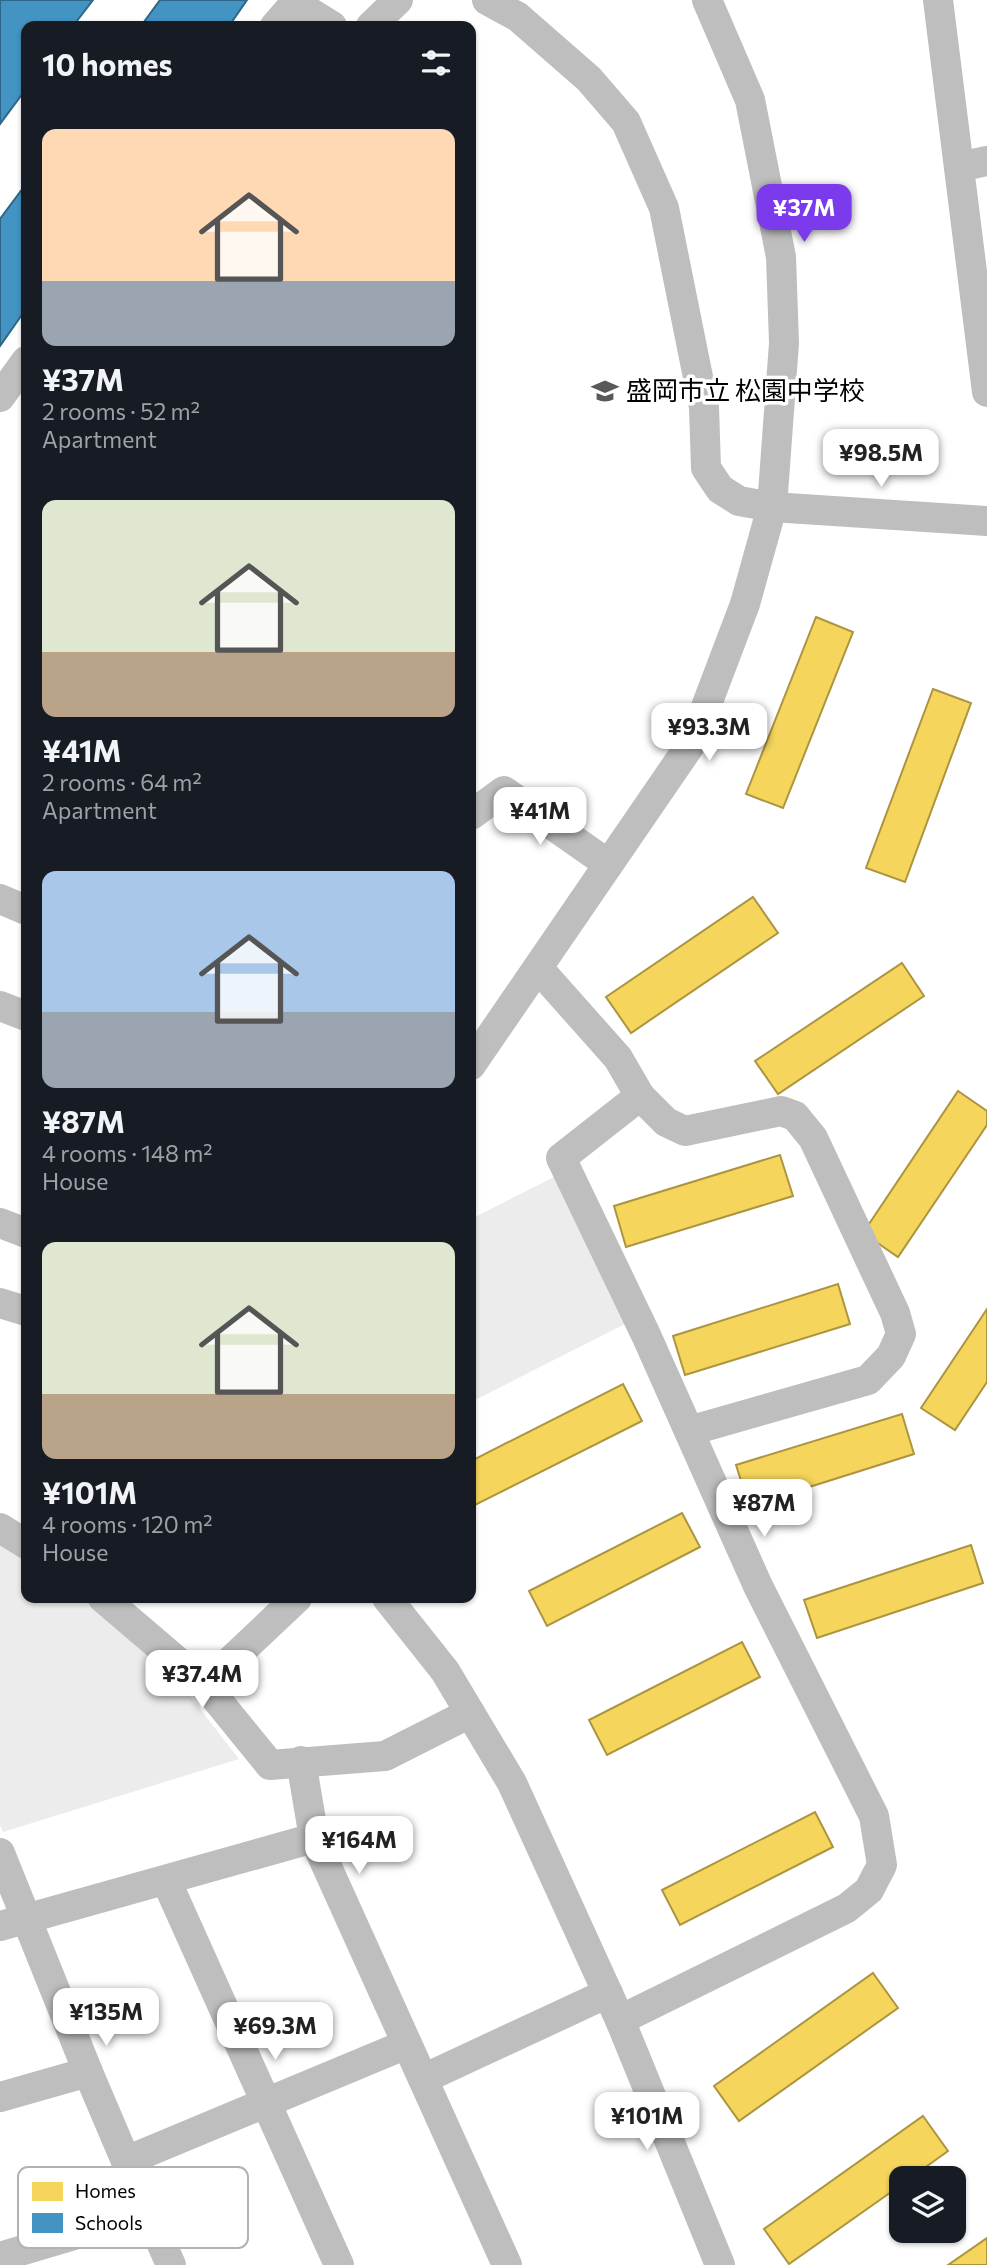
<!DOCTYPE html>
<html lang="en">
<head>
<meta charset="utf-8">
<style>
	body { margin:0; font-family:Commissioner,"Noto Sans JP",sans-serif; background:#20242c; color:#f1f3f6; height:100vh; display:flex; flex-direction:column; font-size:26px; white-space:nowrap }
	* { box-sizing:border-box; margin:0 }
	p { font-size:23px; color:#9ea1a6 }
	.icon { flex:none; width:38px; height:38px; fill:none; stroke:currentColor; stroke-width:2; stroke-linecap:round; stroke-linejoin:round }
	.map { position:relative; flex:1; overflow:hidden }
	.side { position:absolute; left:21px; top:21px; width:455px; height:1582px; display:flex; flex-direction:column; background:#171b24; border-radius:14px; box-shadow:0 2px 5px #0004 }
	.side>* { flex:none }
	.buttons { position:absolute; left:889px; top:2166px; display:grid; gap:14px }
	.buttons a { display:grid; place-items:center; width:77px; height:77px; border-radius:14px; background:#171b24; box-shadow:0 2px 5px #0004; font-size:35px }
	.price { position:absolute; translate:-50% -60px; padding:0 16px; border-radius:14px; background:#fff; color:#222; font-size:23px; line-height:46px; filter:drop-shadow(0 2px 4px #0008) }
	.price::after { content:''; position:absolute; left:50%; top:42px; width:21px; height:16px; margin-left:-10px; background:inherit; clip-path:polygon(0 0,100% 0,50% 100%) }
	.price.current { background:#7c3aed; color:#fff }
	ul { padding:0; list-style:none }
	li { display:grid; align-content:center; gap:14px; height:371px; padding:0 21px }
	li span { display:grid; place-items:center; height:217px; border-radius:14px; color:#555 }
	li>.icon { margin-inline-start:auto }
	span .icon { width:126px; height:126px; fill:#fffc; stroke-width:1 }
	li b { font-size:30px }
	h2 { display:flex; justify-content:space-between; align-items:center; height:84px; padding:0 21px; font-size:30px }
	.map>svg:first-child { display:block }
</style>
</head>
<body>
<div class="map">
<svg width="987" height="2265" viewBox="0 0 987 2265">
	<rect width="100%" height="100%" fill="#fff"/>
	<g fill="#ececec">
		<path d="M556 1176 625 1324 471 1402V1219Z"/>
		<path d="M0 1544 26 1558V1598H84L120 1627 190 1696 239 1759 3 1832 0 1825Z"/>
	</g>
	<g fill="#f6d55c" stroke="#ac9540" stroke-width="2">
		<path d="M816 617 853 632 783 808 746 794Z"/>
		<path d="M933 689 971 703 905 882 866 868Z"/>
		<path d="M753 897 778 933 631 1033 606 997Z"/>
		<path d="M902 963 924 996 778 1094 755 1061Z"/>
		<path d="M958 1091 987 1111V1125L898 1257 863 1233Z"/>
		<path d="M780 1155 793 1196 626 1247 614 1206Z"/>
		<path d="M838 1284 850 1324 685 1375 673 1336Z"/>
		<path d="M987 1309V1382L955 1430 921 1408Z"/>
		<path d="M623 1384 642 1421 475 1505 471 1497V1461Z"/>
		<path d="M902 1414 914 1454 749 1506 736 1465Z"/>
		<path d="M682 1513 700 1547 547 1626 529 1591Z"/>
		<path d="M971 1545 983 1583 817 1638 804 1600Z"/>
		<path d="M742 1642 760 1677 607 1755 589 1720Z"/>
		<path d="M815 1812 833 1847 680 1925 662 1890Z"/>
		<path d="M873 1973 898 2008 739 2121 714 2086Z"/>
		<path d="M923 2116 948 2151 909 2179H901V2185L789 2264 764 2229Z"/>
		<path d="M987 2238V2265H948Z"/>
	</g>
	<g fill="#4393c3" stroke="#2f6788" stroke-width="2">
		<path d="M0 0H93L73 26H26V89L0 124Z"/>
		<path d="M160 0H247L229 26H141Z"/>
		<path d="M26 184V309L0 346V219Z"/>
	</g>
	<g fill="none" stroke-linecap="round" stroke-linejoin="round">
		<g stroke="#bebebe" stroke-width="30">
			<path d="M487 0 518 17 589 79 626 122 664 208 704 407 706 468 720 489 739 501 772 507 987 521"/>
			<path d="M938 0 987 392"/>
			<path d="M275 26 295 3 332 26"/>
			<path d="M371 26 398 0"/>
			<path d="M959 167 987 161"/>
			<path d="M0 397 26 361"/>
			<path d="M471 815 504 791 608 864"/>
			<path d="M0 899 26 910"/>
			<path d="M538 968 618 1058 640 1096 561 1158 646 1335 758 1586 874 1816 882 1865 869 1890 847 1908 620 2020"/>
			<path d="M0 1006 26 1016"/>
			<path d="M471 1065 693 741 745 604 772 507 784 343 781 257 750 100 707 0"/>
			<path d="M640 1096 666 1122 685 1131 781 1111 795 1116 813 1138 895 1313 901 1334 891 1356 868 1380 689 1431"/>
			<path d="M0 1223 26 1233"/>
			<path d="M0 1303 26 1311"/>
			<path d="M0 1528 26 1544"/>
			<path d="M103 1598 205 1685 297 1598"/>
			<path d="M387 1598 445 1671 512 1783 620 2020 720 2265"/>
			<path d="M205 1685 270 1765 385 1756 470 1713"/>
			<path d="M301 1761 314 1838"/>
			<path d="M0 1853 88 2072 0 2097"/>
			<path d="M166 1880 339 2265"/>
			<path d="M0 1926 314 1838 507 2265"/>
			<path d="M88 2072 148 2213"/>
			<path d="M423 2079 608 1993"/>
			<path d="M126 2161 407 2044"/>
			<path d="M0 2257 148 2213 171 2265"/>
		</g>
	</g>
	<defs>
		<g id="school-bare" transform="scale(2.1)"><path d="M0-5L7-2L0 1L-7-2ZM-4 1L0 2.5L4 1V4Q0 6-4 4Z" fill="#595959" stroke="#fff" stroke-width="2.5" paint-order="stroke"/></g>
	</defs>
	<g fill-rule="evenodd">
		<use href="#school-bare" x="605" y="391"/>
	</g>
	<g text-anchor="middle" stroke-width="7" stroke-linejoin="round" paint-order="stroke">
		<g font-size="26" fill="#000" stroke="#fff" text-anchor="start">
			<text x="626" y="400">盛岡市立 松園中学校</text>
		</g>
	</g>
	<rect x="18" y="2167" width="230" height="81" rx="10" fill="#fff" stroke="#b2b2b2" stroke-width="2"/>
	<rect x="32" y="2182" width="31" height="19" fill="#f6d55c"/>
	<rect x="32" y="2213" width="31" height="20" fill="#4393c3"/>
	<g font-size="19" fill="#000">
		<text x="75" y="2198">Homes</text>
		<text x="75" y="2230">Schools</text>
	</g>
</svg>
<div class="buttons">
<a><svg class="icon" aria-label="layers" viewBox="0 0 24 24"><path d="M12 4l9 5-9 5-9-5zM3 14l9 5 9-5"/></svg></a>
</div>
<b class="price current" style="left:804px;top:244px">¥37M</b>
<b class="price" style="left:881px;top:489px">¥98.5M</b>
<b class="price" style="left:709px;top:763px">¥93.3M</b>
<b class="price" style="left:540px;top:847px">¥41M</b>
<b class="price" style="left:764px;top:1539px">¥87M</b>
<b class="price" style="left:202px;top:1710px">¥37.4M</b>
<b class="price" style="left:359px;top:1876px">¥164M</b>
<b class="price" style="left:106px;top:2048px">¥135M</b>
<b class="price" style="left:275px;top:2062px">¥69.3M</b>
<b class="price" style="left:647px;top:2152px">¥101M</b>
<section class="side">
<h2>10 homes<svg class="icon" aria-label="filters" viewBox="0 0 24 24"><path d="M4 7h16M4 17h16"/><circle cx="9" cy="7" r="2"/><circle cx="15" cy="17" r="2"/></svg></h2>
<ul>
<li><span style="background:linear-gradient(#ffd9b3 70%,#9aa5b1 0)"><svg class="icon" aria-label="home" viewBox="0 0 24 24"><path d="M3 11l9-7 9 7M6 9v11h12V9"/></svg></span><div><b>¥37M</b><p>2 rooms · 52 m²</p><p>Apartment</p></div></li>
<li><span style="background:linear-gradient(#dfe7d0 70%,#b9a48a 0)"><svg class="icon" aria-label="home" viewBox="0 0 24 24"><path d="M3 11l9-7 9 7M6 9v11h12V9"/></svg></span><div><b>¥41M</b><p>2 rooms · 64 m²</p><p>Apartment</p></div></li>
<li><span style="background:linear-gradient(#a9c7e8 65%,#9aa5b1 0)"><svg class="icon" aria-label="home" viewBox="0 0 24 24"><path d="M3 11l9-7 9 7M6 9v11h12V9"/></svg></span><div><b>¥87M</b><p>4 rooms · 148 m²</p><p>House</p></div></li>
<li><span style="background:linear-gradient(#dfe7d0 70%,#b9a48a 0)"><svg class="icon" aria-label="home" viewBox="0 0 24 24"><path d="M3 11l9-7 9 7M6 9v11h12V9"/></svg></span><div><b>¥101M</b><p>4 rooms · 120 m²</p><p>House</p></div></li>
</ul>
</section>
</div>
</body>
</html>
